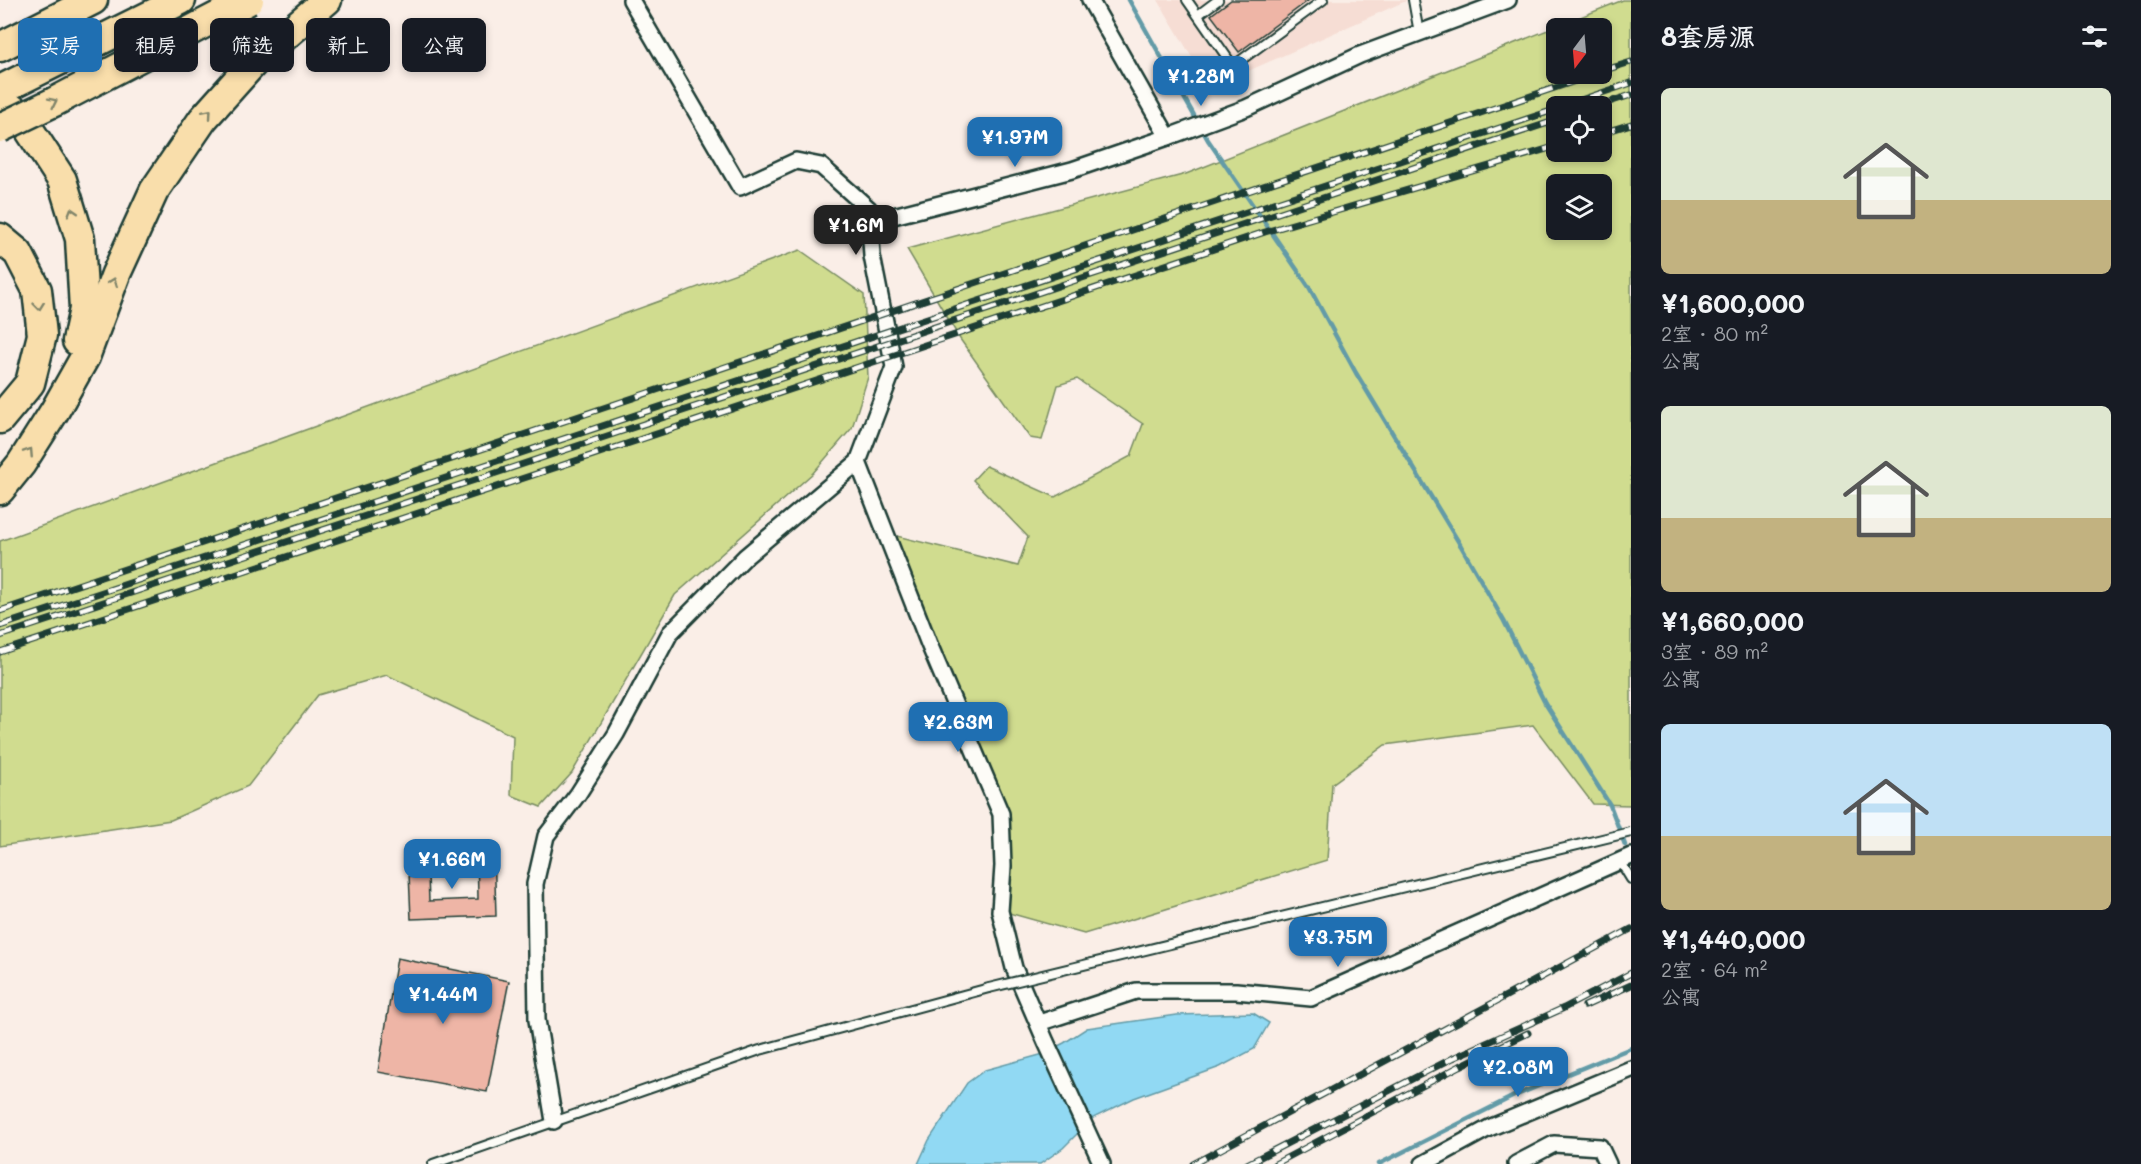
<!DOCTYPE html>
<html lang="zh">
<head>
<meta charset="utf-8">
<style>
	body { margin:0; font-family:Mali,"LXGW WenKai TC",sans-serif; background:#242831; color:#f1f3f6; height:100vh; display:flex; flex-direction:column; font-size:22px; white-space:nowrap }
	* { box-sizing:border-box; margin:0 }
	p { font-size:20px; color:#9ea1a6 }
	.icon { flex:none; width:33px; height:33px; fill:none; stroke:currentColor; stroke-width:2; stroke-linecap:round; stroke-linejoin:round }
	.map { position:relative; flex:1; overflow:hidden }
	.panel { display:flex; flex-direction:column; background:#171b24; width:510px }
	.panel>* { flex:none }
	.top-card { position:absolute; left:18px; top:18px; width:570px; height:54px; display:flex; gap:12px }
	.needle { width:39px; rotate:196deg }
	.fabs { position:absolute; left:1546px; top:18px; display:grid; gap:12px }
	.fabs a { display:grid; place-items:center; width:66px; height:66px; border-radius:9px; background:#171b24; box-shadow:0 3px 9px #0003; font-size:30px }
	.price { position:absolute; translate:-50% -51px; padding:0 14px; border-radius:12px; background:#1f6fb2; color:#fff; font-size:20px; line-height:39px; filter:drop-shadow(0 2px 3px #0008) }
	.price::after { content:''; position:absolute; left:50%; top:36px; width:18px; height:14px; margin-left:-9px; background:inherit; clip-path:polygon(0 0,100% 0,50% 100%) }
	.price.on { background:#222; color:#fff }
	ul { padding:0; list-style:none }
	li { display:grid; align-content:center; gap:12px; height:318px; padding:0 30px }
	li span { display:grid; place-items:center; height:186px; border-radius:9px; color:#555 }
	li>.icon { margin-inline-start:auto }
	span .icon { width:108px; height:108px; fill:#fffc; stroke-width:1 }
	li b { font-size:26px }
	h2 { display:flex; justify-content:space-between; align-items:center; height:72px; padding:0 30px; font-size:26px }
	.chip { padding:0 21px; border-radius:9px; background:#171b24; box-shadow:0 3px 9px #0003; font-size:21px; line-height:54px }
	.chip.on { background:#1f6fb2; color:#fff }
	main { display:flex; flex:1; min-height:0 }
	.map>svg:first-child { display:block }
</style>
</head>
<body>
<main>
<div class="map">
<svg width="1631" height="1164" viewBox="0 0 1631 1164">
	<rect width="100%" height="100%" fill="#faeee7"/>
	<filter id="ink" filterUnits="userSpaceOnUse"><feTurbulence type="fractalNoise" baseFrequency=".0167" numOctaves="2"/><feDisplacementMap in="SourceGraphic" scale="12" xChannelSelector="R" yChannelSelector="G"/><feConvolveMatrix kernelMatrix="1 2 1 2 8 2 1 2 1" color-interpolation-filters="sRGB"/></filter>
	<g filter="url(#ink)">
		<path fill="#f6ddd4" d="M1158 0H1408L1210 88Z"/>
		<g fill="#d0dc8f" stroke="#788c62" stroke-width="1.5" fill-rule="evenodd">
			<path d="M1623 0H1631V805L1593 804 1533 725 1385 745 1332 784 1327 860 1084 934 1009 913 1008 813 893 535 1018 566 1028 537 973 480 986 466 1055 497 1131 456 1143 424 1077 379 1058 385 1042 440 1030 438 960 339 907 249 1186 174ZM1557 28H1602V74H1557ZM1557 106H1602V152H1557ZM1557 184H1602V230H1557Z"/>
			<path d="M800 250 864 295 868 377 852 428 813 473 675 595 572 773 541 807 511 795 513 736 387 675 318 695 248 786 171 820 0 846V541Z"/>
		</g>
		<path fill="#91d9f3" stroke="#639ba7" stroke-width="1.5" d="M1253 1013 1269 1023 1254 1049 1220 1067 1134 1098 1093 1118 1063 1148 1040 1164H918L929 1140 967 1083 985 1070 1040 1055 1064 1043 1087 1028 1177 1015Z"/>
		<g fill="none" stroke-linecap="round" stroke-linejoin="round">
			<g stroke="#639ba7" stroke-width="4.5">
				<path d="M1129 0 1208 140 1309 287 1356 373 1461 546 1504 621 1545 703 1610 805 1625 845"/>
				<path d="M1379 1164 1514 1096 1631 1048"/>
			</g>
		</g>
		<g fill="#eeb5a6" stroke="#1f3d34" stroke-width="1.5">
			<path d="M1231 0H1309L1239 52 1211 15Z"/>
			<path d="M494 847 496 916 411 919 408 850 427 849 429 901 478 899 477 848Z"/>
			<path d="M397 958 509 981 487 1092 378 1072Z"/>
		</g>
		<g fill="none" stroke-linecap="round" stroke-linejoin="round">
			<g stroke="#1f3d34" stroke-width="12">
				<g id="lane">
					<path d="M1187 0 1233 66 1323 0"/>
					<path d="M1413 0 1419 33"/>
					<path d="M1198 15 1218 0"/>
					<path d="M1620 861 1631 879"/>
					<path d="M433 1164 760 1050 989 988"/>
				</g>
			</g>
			<g stroke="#1f3d34" stroke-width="20">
				<g id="street">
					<path d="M1090 0 1168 137"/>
					<path d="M870 222 1072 170 1168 137 1246 108 1360 55 1508 0"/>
					<path d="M858 462 929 644 1001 814 1003 866 1000 911 1014 968 1046 1042 1102 1164"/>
					<path d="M1039 1023 1136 991H1236L1311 998 1631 856"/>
					<path d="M554 1121 537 1020 535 884 546 836 578 794 616 734 670 633 745 557 858 462 894 367 872 256 869 209 821 166 796 161 740 187 631 0"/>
					<path d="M1423 1164 1489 1128 1631 1069"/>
					<path d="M1516 1164 1554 1144 1600 1147 1608 1164"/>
				</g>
			</g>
			<g stroke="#1f3d34" stroke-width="33">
				<g id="highway">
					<path d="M0 47 93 0"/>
					<path d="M0 90 181 0"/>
					<path d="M0 100 19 114 62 180 80 239 84 309 77 341"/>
					<path d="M0 238 18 253 37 290 42 335 30 383 0 419"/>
					<path d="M0 490 21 464 54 412 85 357 116 274 154 191 203 119 254 62 327 0"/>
				</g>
			</g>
			<use href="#lane" stroke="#fdfcf7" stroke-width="8"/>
			<use href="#street" stroke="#fdfcf7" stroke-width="15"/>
			<use href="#highway" stroke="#f9deab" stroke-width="28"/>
			<g stroke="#1f3d34" stroke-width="7">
				<g id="rail">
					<path d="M1602 71 1631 62"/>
					<path d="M1563 106 1631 83"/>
					<path d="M1597 106 1631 95"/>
					<path d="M1602 133 1631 124"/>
					<path d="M0 611 1596 74"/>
					<path d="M0 626 1557 109"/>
					<path d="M0 636 481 478 1557 120"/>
					<path d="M0 652 1265 232 1557 146"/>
					<path d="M1585 1006 1631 985"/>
					<path d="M1193 1164 1631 929"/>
					<path d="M1247 1164 1453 1058 1564 1008 1631 973"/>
					<path d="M1275 1164 1460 1066 1528 1033"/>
				</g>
			</g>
			<use href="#rail" stroke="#fdfcf7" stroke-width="4.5" stroke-dasharray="14" stroke-linecap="butt"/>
			<g stroke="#1f3d34" stroke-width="12" stroke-linecap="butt">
				<path id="lane-bridge" d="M989 988 1631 832"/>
			</g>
			<g stroke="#1f3d34" stroke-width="33" stroke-linecap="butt">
				<path id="highway-bridge" d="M0 128 54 102 249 0"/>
			</g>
			<use href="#lane-bridge" stroke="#fdfcf7" stroke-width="8"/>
			<use href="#highway-bridge" stroke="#f9deab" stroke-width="28"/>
		</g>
		<defs><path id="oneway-chevron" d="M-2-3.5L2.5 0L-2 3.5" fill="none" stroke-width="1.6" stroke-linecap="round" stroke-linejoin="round" transform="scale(1.5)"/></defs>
		<g stroke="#81856a">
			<use href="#oneway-chevron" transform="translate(53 102) rotate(-26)"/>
			<use href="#oneway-chevron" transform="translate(208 113) rotate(-49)"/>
			<use href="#oneway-chevron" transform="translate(72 212) rotate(-107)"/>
			<use href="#oneway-chevron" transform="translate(113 282) rotate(-69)"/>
			<use href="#oneway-chevron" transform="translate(39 306) rotate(84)"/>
			<use href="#oneway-chevron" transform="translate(29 452) rotate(-57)"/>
		</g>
	</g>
</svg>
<div class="fabs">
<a><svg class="needle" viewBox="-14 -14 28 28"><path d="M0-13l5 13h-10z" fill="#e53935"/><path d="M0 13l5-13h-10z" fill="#9ea1a6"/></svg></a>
<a><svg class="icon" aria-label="locate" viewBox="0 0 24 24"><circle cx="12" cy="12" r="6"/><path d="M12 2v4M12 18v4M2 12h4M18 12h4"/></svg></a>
<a><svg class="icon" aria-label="layers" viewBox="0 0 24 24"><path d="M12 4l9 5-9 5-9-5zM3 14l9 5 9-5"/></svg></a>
</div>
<b class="price" style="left:1201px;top:107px">¥1.28M</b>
<b class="price" style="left:1015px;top:168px">¥1.97M</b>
<b class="price on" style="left:856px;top:256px">¥1.6M</b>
<b class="price" style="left:958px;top:753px">¥2.63M</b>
<b class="price" style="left:452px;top:890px">¥1.66M</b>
<b class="price" style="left:1338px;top:968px">¥3.75M</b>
<b class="price" style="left:443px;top:1025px">¥1.44M</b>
<b class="price" style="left:1518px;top:1098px">¥2.08M</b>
<div class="top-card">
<a class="chip on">买房</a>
<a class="chip">租房</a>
<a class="chip">筛选</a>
<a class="chip">新上</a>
<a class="chip">公寓</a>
</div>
</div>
<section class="panel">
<h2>8套房源<svg class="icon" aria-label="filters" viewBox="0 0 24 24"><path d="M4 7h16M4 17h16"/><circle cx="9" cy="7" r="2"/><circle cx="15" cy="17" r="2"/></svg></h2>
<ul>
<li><span style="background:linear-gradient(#dfe7d0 60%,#c2b280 0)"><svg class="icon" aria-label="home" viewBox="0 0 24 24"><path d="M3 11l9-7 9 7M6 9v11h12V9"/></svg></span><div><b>¥1,600,000</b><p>2室 · 80 m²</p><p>公寓</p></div></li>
<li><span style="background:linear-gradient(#dfe7d0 60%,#c2b280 0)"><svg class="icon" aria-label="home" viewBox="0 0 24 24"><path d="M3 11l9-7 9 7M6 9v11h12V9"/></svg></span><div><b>¥1,660,000</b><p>3室 · 89 m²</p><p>公寓</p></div></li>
<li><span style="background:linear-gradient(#bfe0f5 60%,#c2b280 0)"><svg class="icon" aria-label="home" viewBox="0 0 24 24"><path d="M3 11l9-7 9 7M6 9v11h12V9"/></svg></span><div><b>¥1,440,000</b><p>2室 · 64 m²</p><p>公寓</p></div></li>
</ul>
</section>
</main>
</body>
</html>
